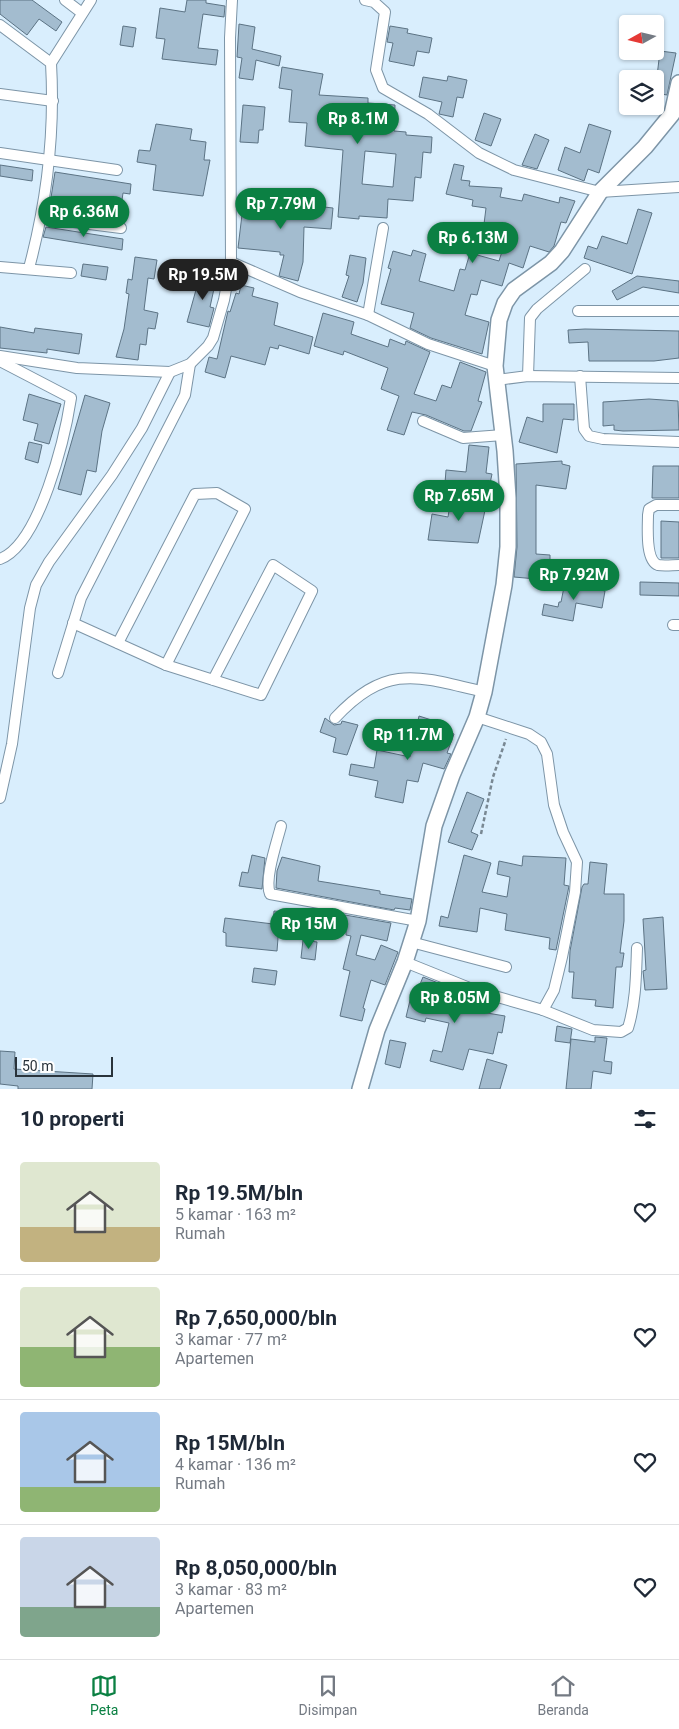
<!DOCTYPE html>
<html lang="id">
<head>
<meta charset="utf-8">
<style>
	body { margin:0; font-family:Roboto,sans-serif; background:#f2f2f3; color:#1f2937; height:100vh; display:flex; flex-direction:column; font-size:19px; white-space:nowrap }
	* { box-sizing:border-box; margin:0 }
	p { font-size:16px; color:#747a83 }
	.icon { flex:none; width:28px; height:28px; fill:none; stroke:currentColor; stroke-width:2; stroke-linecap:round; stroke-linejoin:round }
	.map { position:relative; height:1089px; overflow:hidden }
	.panel { display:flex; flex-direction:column; background:#fff; flex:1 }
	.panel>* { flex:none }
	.needle { width:32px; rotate:262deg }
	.buttons { position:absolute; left:619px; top:15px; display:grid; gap:10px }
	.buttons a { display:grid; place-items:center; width:45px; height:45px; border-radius:5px; background:#fff; box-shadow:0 1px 4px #0004; font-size:25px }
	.scale { position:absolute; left:15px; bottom:12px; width:98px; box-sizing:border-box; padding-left:5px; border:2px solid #29333b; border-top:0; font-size:14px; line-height:18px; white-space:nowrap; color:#29333b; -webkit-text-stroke:4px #fff; paint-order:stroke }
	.price { position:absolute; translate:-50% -42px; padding:0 11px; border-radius:18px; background:#0b8043; color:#fff; font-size:16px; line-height:32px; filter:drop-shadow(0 1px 2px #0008) }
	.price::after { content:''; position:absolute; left:50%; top:30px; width:15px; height:11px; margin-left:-8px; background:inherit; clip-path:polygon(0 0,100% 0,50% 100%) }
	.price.on { background:#222; color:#fff }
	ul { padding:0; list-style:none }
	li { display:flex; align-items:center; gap:15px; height:125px; padding:0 20px }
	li+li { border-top:1px solid #e0e1e3 }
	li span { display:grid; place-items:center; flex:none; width:140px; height:100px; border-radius:5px; color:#555 }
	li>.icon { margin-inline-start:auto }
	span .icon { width:60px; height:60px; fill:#fffc; stroke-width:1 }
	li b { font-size:21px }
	h2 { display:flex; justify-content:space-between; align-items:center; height:60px; padding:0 20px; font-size:21px }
	.tabs { display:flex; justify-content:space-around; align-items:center; height:70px; border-top:1px solid #e0e1e3; background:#fff; font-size:14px; color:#747a83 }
	.tabs a { display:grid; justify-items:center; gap:2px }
	.tabs .on { color:#0b8043 }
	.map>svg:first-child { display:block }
</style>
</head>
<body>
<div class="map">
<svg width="679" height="1089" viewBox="0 0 679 1089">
	<rect width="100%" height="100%" fill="#d9eefd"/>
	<g fill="#a3bccf" stroke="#5c7384" fill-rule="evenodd">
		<path d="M0 0H32L62 22 56 31 39 19 27 35 0 14Z"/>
		<path d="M187 0H206V3L225 6 224 17 203 14 198 48 218 50 216 65 162 59 165 39 156 38 160 8 185 12Z"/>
		<path d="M239 24 255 27 252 49 281 56 279 66 256 60 253 80 239 78 242 58 237 57Z"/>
		<path d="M123 26 136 28 133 47 120 45Z"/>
		<path d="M390 26 408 29 407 33 432 38 429 53 417 51 414 66 389 61 393 43 387 42Z"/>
		<path d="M660 51 676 53 667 95 655 93Z"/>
		<path d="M282 67 323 74 319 95 368 98V103L395 105 394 131 406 132V135L432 137 431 153 423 152 421 178 415 177 413 201 388 199 387 218 359 216V219L338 217 343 150 305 146 307 123 289 122 292 90 279 88ZM365 151 396 154 393 187 362 184Z"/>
		<path d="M448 76 467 80 463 98 457 97 453 117 439 114 442 102 419 97 423 77 447 81Z"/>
		<path d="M243 105 265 107 263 130H259L258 143 240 142Z"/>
		<path d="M484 113 501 119 491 146 475 140Z"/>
		<path d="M156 124 192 129 190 140 206 142 204 160H210L203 196 153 190 156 165 137 162 139 150 150 151Z"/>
		<path d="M589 124 611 131 599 173 588 169 584 181 558 170 565 147 580 153Z"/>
		<path d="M535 134 549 140 537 169 522 165Z"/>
		<path d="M454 164 464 166 461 180 470 181 469 186 502 188 500 197 522 201 524 194 559 203 560 197 575 201 566 223 561 222 554 246 549 252 530 246 523 268 509 263 502 286 481 280 477 295 471 294 465 315 489 322 482 354 431 338 410 328 414 313 381 304 391 269 388 268 393 251 411 256 413 250 426 254 419 281 454 291 460 269 465 270 470 253 499 261 509 229 484 224 486 208 472 206 473 200 446 194Z"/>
		<path d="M0 165 33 170 32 181 0 176Z"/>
		<path d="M55 172 131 184 130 194 123 193 120 214 50 204Z"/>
		<path d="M244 198 333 208 331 229 304 227 303 262 298 281 279 276 284 255H280V252L238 248Z"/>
		<path d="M638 209 652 213 632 274 584 258 588 246 597 249 602 236 627 244Z"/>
		<path d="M46 227 123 239 122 250 43 237Z"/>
		<path d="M350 255 366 258 363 283 357 302 342 297 349 276 346 275Z"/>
		<path d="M135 257 157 260 154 279 148 278 144 310 158 313 155 329 148 328 146 345 140 344 138 360 116 357 124 329 129 294 126 293 128 279 132 280Z"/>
		<path d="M83 264 108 267 106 280 81 276Z"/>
		<path d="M201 272 217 275 210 307 214 308 209 327 187 322Z"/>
		<path d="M637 276 679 281V293L643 287 617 300 612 291Z"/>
		<path d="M241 285 254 288 252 296 278 303 274 325 313 337 309 354 279 345 278 349 270 347 265 365 231 356 225 378 205 372 209 357 217 359 228 311 230 312 236 293 239 294Z"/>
		<path d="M323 313 354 322 351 334 388 347 390 339 405 345 406 341 430 352 414 394 436 401 442 385 451 388 460 362 486 372 478 401 482 402 471 431H464L426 415 412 412 404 435 387 430 399 396 381 389 388 368 344 351 343 355 314 346Z"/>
		<path d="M0 327 34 333 35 328 82 334 79 354 47 349V353L0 348Z"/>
		<path d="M585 329 679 331V358L654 361H589L588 342 569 343 568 330Z"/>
		<path d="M29 394 61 404 49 444 34 440 38 424 23 420Z"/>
		<path d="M85 395 110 403 102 431 96 472 87 470 81 495 58 489Z"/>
		<path d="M649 399 678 401 679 430 623 431 614 430V425L603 426V402Z"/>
		<path d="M543 404H574V420L563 419 557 453 519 442 527 417 543 422Z"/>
		<path d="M29 442 42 445 38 463 25 459Z"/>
		<path d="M469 445 489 447 486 473 492 474 488 493 452 491 453 484 445 483 446 470 466 472Z"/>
		<path d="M562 461V464L570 466 566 489 536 485V554L550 555V563L573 566 570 582 514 577 517 547 516 464Z"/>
		<path d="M653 466H679V498H652Z"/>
		<path d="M451 499 487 501 478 543 428 540 432 514 448 517Z"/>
		<path d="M661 521 679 522V558H661Z"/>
		<path d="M565 582 605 591 602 608 576 603 573 621 542 615 544 604 558 607 559 602H561Z"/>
		<path d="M640 582 679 583V596L640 595Z"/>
		<path d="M419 716 441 723 439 728 454 734 447 753 451 754 444 769 423 763 418 782 407 780 403 803 375 797 378 781 349 775 351 764 374 768 377 750 410 757Z"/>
		<path d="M325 718 334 725 341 724 342 721 358 725 347 755 333 752 336 738 320 732Z"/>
		<path d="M467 792 484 799 471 832 478 835 472 850 448 842Z"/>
		<path d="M252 855 265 858 262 889 239 886 242 872 248 873Z"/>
		<path d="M464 855 491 863 482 892 507 897 510 877 497 874 499 861 522 866 523 856 566 858 564 885 569 886 568 891 556 950 549 949 550 938 505 930 507 914 480 908 477 932 439 926 441 916 448 918Z"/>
		<path d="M282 857 320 866 318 881 380 891V894L412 899 410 910 395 908 394 910 276 888 277 871Z"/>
		<path d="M590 862 607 864 604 894H624V921L620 953H624L622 967H616L613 1008 595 1006 596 1000 572 998 574 972H569L570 951 582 887 584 884H588Z"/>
		<path d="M274 911 286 912 285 926 279 925 277 951 226 946V933L223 932 225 918 273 924Z"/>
		<path d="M345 915 391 923 387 941 361 935 356 955 375 960 381 945 398 952 385 985 371 980 363 1008 365 1009 362 1021 340 1016 350 971 343 969 351 936 346 935V931L325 927V916L344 917Z"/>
		<path d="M663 917 667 989 645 990 643 971 646 970 643 919Z"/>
		<path d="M303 940 317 942 315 960 301 958Z"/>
		<path d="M254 968 277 971 275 985 252 982Z"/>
		<path d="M423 977 451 988 445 1006 505 1016 502 1033 498 1032 493 1054 469 1049 463 1070 430 1061 433 1050 442 1052 449 1023 426 1018 425 1022 406 1017 412 992 416 994Z"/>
		<path d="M557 1026 572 1029 570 1043 555 1041Z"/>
		<path d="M595 1037 607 1038 604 1061 612 1062 611 1074 593 1071 591 1089H566L571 1039 595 1042Z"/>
		<path d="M390 1040 406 1043 400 1068 385 1064Z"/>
		<path d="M0 1051 15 1052 14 1069 93 1074 92 1089H18V1086L0 1084Z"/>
		<path d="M487 1059 507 1065 500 1089H479Z"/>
	</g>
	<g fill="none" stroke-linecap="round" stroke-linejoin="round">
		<g stroke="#7d95a7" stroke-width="8">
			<path id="lane" d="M452 495 507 498"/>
		</g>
		<g stroke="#7d95a7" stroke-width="12">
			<g id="street">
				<path d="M65 0 82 13"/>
				<path d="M365 0 374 2 385 12 376 70 383 88 428 114 479 153 514 170 600 192 679 187"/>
				<path d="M0 25 51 63C55 133 47 201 29 268"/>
				<path d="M51 63 91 0"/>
				<path d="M0 94 53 101"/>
				<path d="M0 153 117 170"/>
				<path d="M42 218 121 228"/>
				<path d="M231 262 300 292 368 315 428 344 495 366"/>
				<path d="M0 267 71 273"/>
				<path d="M578 311H679"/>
				<path d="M368 315 383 228"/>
				<path d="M0 356 77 368 170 372 190 364 208 346 213 338 224 300 231 262 230 38 232 0"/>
				<path d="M0 361 71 398C65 437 40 544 0 559"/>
				<path d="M528 376 530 318 537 309 585 269"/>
				<path d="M580 376 584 429 589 436 603 439 679 442"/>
				<path d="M497 380 528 376 679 378"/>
				<path d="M423 421 463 438 503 435"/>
				<path d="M679 505H656L649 509 648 515C648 527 645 560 658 565 664 566 673 565 679 565"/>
				<path d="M73 623 166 665 261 695 312 591 273 565 213 680"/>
				<path d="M673 625H679"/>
				<path d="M118 643 195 494 217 493 245 509 166 665"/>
				<path d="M58 673 81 598 185 395 190 364"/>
				<path d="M477 717 529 734 541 742 547 754 554 805 563 832 577 862 575 892 562 957 554 990 543 1010"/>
				<path d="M335 718C387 663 417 676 484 692"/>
				<path d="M0 798 12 744 30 608 36 585 49 562 112 475 142 428 170 372"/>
				<path d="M281 826C277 842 264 879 270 894L418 921"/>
				<path d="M411 942 506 967"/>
				<path d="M405 962 477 991 543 1010 593 1030 621 1032 628 1028C636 1002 636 975 637 948"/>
			</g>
		</g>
		<g stroke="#7d95a7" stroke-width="18">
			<path id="secondary" d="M360 1089 377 1030 405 962 418 921 434 826 452 775 477 717 484 692 504 585 508 547V498L505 451 495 366 499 320 505 303 514 290 551 263 562 251 600 192 645 147 672 114 679 83"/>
		</g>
		<path stroke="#798893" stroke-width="2.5" stroke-dasharray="4 2.5" stroke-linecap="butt" d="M481 834 493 777 506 739"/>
		<use href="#lane" stroke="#fff" stroke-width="5"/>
		<use href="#street" stroke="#fff" stroke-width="10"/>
		<use href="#secondary" stroke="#fff" stroke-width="15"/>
	</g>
</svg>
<div class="buttons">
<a><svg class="needle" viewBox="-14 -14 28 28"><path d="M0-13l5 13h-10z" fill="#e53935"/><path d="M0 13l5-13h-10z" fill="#747a83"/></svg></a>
<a><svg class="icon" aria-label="layers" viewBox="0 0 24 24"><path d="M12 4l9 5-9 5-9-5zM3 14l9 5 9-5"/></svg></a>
</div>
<div class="scale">50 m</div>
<b class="price" style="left:358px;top:145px">Rp 8.1M</b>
<b class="price" style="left:281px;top:230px">Rp 7.79M</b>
<b class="price" style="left:84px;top:238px">Rp 6.36M</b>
<b class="price" style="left:473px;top:264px">Rp 6.13M</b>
<b class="price on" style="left:203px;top:301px">Rp 19.5M</b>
<b class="price" style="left:459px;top:522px">Rp 7.65M</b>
<b class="price" style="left:574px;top:601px">Rp 7.92M</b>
<b class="price" style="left:408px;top:761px">Rp 11.7M</b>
<b class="price" style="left:309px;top:950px">Rp 15M</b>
<b class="price" style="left:455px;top:1024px">Rp 8.05M</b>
</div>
<section class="panel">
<h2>10 properti<svg class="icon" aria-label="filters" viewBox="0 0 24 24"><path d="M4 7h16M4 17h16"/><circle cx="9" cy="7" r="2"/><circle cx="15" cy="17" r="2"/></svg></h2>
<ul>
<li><span style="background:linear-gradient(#dfe7d0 65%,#c2b280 0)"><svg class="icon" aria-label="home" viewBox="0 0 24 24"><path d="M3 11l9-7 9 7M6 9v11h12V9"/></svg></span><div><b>Rp 19.5M/bln</b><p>5 kamar · 163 m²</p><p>Rumah</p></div><svg class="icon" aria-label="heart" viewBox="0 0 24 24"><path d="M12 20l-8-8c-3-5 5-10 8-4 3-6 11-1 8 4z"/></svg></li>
<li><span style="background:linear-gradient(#dfe7d0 60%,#8fb573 0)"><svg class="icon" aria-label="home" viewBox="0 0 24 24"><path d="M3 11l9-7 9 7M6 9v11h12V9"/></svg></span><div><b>Rp 7,650,000/bln</b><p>3 kamar · 77 m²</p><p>Apartemen</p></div><svg class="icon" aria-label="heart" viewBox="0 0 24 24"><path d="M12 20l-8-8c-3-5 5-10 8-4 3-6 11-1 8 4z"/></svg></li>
<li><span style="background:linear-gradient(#a9c7e8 75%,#8fb573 0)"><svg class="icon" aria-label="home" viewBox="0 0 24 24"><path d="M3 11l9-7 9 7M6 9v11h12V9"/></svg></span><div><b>Rp 15M/bln</b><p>4 kamar · 136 m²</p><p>Rumah</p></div><svg class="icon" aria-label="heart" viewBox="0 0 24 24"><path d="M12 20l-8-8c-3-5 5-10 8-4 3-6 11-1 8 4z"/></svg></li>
<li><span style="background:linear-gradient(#c9d6e8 70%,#7fa58c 0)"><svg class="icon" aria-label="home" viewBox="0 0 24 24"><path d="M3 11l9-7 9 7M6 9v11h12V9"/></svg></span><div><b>Rp 8,050,000/bln</b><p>3 kamar · 83 m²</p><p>Apartemen</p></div><svg class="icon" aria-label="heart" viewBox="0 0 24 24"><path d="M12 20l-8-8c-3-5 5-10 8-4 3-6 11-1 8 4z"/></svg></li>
</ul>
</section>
<nav class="tabs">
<a class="on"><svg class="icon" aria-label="map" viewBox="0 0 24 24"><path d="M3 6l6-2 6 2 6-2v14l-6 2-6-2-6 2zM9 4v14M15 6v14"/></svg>Peta</a>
<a><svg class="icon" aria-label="saved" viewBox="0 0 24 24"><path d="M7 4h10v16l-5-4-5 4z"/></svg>Disimpan</a>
<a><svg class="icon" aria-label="home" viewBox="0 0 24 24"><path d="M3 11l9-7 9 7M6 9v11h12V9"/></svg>Beranda</a>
</nav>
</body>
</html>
